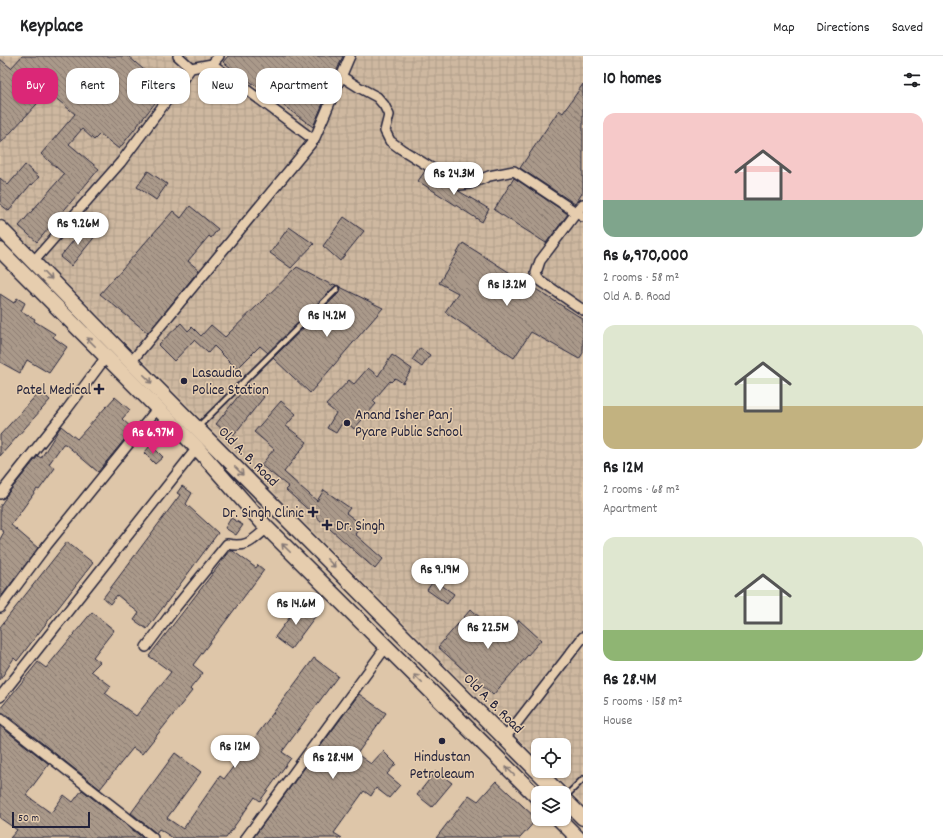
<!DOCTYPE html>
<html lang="en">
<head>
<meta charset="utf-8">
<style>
	body { margin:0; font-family:Dekko,sans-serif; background:#f2f2f2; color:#202124; height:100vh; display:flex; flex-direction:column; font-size:15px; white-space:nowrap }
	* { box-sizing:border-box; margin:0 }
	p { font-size:13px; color:#757577 }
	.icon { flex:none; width:22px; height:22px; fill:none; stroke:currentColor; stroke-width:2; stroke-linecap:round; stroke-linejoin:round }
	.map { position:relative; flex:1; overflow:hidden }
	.details { display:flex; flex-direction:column; background:#fff; width:360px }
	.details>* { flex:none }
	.guide { position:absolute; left:12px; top:12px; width:380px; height:36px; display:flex; gap:8px }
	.fabs { position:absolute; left:531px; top:682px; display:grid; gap:8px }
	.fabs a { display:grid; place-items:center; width:40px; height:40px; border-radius:8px; background:#fff; box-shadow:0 1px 3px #0004; font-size:20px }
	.scale { position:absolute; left:12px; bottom:10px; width:78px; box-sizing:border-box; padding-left:4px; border:2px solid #22223b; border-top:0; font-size:11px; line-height:14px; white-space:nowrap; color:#22223b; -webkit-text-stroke:3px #e6cdae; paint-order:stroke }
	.price { position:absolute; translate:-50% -34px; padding:0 9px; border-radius:14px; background:#fff; color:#222; font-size:13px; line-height:26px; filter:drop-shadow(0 1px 2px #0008) }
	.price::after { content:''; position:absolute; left:50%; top:24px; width:12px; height:9px; margin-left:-6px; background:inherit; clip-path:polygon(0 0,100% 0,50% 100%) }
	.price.on { background:#db2777; color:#fff }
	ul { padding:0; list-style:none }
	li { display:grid; align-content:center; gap:8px; height:212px; padding:0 20px }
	li span { display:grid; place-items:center; height:124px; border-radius:12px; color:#555 }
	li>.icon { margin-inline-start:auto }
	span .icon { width:72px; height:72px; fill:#fffc; stroke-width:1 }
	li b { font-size:17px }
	h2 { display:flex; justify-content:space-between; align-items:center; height:48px; padding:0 20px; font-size:17px }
	.pill { padding:0 14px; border-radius:12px; background:#fff; box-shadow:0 1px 3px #0004; font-size:14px; line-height:36px }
	.pill.on { background:#db2777; color:#fff }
	header { display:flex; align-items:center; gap:24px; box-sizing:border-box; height:56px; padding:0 20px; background:#fff; border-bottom:1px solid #e0e0e0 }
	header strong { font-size:19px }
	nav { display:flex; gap:22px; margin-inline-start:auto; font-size:14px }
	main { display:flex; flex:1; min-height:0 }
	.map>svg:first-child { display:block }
</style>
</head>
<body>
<header>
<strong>Keyplace</strong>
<nav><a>Map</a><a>Directions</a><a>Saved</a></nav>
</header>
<main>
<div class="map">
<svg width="583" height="782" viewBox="0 0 583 782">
	<defs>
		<pattern id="industrial-grid" width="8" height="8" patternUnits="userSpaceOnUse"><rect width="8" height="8" fill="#ceb8a0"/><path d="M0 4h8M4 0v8" fill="none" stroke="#b19e8b"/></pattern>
		<pattern id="building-back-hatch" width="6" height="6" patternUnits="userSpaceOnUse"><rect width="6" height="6" fill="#aa998a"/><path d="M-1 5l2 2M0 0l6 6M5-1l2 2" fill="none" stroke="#8a7c72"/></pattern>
	</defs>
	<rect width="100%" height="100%" fill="#dec6a9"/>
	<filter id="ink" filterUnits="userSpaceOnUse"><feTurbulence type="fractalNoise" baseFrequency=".025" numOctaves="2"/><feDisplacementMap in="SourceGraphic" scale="8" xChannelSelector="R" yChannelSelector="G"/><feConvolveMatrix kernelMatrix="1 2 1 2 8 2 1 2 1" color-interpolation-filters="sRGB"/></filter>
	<g filter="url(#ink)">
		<path fill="url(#industrial-grid)" d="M0 0H583V748L551 715H564V689H538V702L0 160Z"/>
		<g fill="url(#building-back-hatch)" stroke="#22223b">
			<path d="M22 0H128L166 33 119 93 100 78 94 84 82 73 69 88 99 113 37 186 19 170 64 118 41 98 75 58 48 36 0 88V3L11 12Z"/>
			<path d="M228 0H343L313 71 223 6Z"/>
			<path d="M583 28V136L575 148 520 112 559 54 563 57Z"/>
			<path d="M25 109 39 121 32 129 31 128 9 155 0 148V122L8 129Z"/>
			<path d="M148 115 167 128 156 144 137 131Z"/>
			<path d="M425 115 489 153 482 166 418 125Z"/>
			<path d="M514 122 568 158 546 187 494 154Z"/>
			<path d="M190 150 218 173 211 182 209 180 188 205 199 214 148 277 100 238 173 155 181 162Z"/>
			<path d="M344 161 364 175 340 205 323 190Z"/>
			<path d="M86 169 97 178 71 210 60 201Z"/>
			<path d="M289 171 314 188 291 212 270 197Z"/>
			<path d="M463 187 583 263V297L579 303 531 276 514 302 445 256 458 237 439 227Z"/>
			<path d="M297 211 332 229 333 228 336 229 268 297 260 290 237 313 214 290 208 297 194 284 174 305 158 289 181 267 188 275 192 271 201 280 211 269 225 281Z"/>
			<path d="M340 231 383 252 310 337 273 302 340 236Z"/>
			<path d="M0 238 14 247 17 242 25 247 21 255 35 263 34 265 55 278 53 281 67 291 49 317 27 304 20 317 0 306Z"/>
			<path d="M420 292 430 299 422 311 412 304Z"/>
			<path d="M392 299 412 313 403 327 395 322 391 326 390 325 373 345 376 348 354 373 344 364 336 377 327 372 336 357 326 349 349 324 354 328 368 312 378 320Z"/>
			<path d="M248 328 264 341 232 381 216 368Z"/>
			<path d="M40 335 50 344 0 400V379Z"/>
			<path d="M115 341 130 354 122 363 133 373 98 416 65 388H63L49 408 55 412 39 434 37 433 11 469 38 492 0 542V483L4 476 0 473V450L6 441H5L38 400 41 402 61 370 77 383Z"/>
			<path d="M281 345 296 358 286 370 307 386 284 416 317 445 324 434 350 452 346 457 362 469 355 478 383 503 375 513 286 434 289 431 261 409 274 393 254 376Z"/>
			<path d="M151 389 163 401 155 408 144 397Z"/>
			<path d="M182 430 192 437 186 448 218 477 147 573 134 564 139 557 117 539 110 548 103 542 180 439 177 437Z"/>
			<path d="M231 462 243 469 236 479 225 472Z"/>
			<path d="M67 486 93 507 17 605 14 602 0 624V571Z"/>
			<path d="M230 495H233L256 512 258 509 264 514 193 609 203 617 190 633 192 635 142 698 133 692 100 733 4 657 0 656V653L38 606 46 612 92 556 114 574 93 601 100 606 91 615 111 630 105 637 136 660 171 616 149 600Z"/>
			<path d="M434 524 454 538 447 548 427 534Z"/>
			<path d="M301 546 317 558 291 593 275 581Z"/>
			<path d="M471 553 503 583 519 564 541 584 493 639 469 617 468 618 438 591Z"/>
			<path d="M314 602 338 620 282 696 291 702 260 745 255 741 226 782H173L159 773 156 777 131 757 175 697 201 716 167 762 183 773 220 720 224 723Z"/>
			<path d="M359 638 386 657 357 698 371 708 383 695 396 708 387 718 400 729 389 742 376 732 371 740 364 735 334 777 342 782H253Z"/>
			<path d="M0 670 49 708 26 739 51 757 64 739 73 746 82 734 143 782H10L17 774 0 762Z"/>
			<path d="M436 715 452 727 432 751 417 739Z"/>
			<path d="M496 725 537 763 520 782H436L469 739 478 745Z"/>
		</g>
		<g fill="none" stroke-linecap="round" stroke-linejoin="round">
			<g stroke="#22223b" stroke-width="8">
				<g id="service">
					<path d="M198 371 337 233"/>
					<path d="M564 742 583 723"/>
				</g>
			</g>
			<g stroke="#22223b" stroke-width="12">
				<g id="minor">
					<path d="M178 0 191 12"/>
					<path d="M212 8 314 84"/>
					<path d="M341 20 360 32 377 41 384 49 389 59 385 75 390 85 401 93 459 129 470 128 489 120 514 115 583 161"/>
					<path d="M583 148 540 205 536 217 538 223 583 254"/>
					<path d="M33 206 121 106 191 12 212 8 219 0"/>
					<path d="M131 306 314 84 350 0"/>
					<path d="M0 438 65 356 106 301"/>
					<path d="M0 552 47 489 157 353"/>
					<path d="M146 591 176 551 227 488C247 492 252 485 267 472"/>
					<path d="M0 641 197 392"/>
					<path d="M0 662 153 782"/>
					<path d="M505 682 583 581"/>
					<path d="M246 782 386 591"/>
				</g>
			</g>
			<g stroke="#22223b" stroke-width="17">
				<g id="primary">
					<path d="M0 172 131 306 559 737"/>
					<path d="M0 194 197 392 267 472 538 742"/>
					<path d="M564 743 583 762"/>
					<path d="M559 763 578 782"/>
				</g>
			</g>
			<use href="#service" stroke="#e6cdae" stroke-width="4.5"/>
			<use href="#minor" stroke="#e6cdae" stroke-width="9"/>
			<use href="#primary" stroke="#e6cdae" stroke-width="14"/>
		</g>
		<defs><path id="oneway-shaft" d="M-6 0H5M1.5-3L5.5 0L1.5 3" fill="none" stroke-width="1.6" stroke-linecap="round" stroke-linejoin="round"/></defs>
		<g stroke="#847874">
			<use href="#oneway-shaft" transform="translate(47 220) rotate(46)"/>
			<use href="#oneway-shaft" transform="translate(91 286) rotate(-135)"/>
			<use href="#oneway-shaft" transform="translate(148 323) rotate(45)"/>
			<use href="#oneway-shaft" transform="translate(239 415) rotate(45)"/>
			<use href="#oneway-shaft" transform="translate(286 492) rotate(-135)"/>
			<use href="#oneway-shaft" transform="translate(331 507) rotate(45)"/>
			<use href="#oneway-shaft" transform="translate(418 623) rotate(-135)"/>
			<use href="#oneway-shaft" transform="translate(510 715) rotate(-135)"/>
		</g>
	</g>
	<g fill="#22223b" stroke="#e6cdae" stroke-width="1.5">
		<circle cx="184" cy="325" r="4"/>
		<path d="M97 327h4v4h4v4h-4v4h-4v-4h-4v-4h4z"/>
		<circle cx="347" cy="367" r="4"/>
		<path d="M311 450h4v4h4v4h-4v4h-4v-4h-4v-4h4z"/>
		<path d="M325 463h4v4h4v4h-4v4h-4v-4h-4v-4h4z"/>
		<circle cx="442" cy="685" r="4"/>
	</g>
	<g text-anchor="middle" stroke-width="3" stroke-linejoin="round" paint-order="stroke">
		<g font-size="15" fill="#22223b" stroke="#e6cdae" text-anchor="start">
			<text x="192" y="321">Lasaudia<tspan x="192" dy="17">Police Station</tspan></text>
			<text x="91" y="338" text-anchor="end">Patel Medical</text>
			<text x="355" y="363">Anand Isher Panj<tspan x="355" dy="17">Pyare Public School</tspan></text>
			<text x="304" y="461" text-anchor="end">Dr. Singh Clinic</text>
			<text x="336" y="474">Dr. Singh</text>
			<text x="442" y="705" text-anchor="middle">Hindustan<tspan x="442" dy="17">Petroleaum</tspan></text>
		</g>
		<g font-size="15" fill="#22223b" stroke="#e6cdae">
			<text transform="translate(249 400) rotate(45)" y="5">Old A. B. Road</text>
			<text transform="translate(494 647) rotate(45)" y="5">Old A. B. Road</text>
		</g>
	</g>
</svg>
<div class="fabs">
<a><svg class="icon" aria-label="locate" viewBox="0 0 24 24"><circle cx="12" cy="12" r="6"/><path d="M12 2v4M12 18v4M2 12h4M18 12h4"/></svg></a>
<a><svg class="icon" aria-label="layers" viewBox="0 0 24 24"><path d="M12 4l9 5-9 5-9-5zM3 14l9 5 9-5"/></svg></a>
</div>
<div class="scale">50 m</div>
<b class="price" style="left:454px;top:140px">Rs 24.3M</b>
<b class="price" style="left:78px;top:190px">Rs 9.26M</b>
<b class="price" style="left:507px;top:251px">Rs 13.2M</b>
<b class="price" style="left:327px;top:282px">Rs 14.2M</b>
<b class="price on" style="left:153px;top:399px">Rs 6.97M</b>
<b class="price" style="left:440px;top:536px">Rs 9.19M</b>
<b class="price" style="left:296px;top:570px">Rs 14.6M</b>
<b class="price" style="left:488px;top:594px">Rs 22.5M</b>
<b class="price" style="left:235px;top:713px">Rs 12M</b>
<b class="price" style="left:333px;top:724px">Rs 28.4M</b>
<div class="guide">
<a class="pill on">Buy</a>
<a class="pill">Rent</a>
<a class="pill">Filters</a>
<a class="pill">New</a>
<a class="pill">Apartment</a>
</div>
</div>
<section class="details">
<h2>10 homes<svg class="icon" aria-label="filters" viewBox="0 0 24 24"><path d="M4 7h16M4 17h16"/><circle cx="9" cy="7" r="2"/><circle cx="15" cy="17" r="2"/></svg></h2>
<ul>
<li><span style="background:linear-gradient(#f6c9c9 70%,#7fa58c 0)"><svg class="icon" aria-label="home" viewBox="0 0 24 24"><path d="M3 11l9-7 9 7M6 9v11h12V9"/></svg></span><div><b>Rs 6,970,000</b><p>2 rooms · 58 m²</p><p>Old A. B. Road</p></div></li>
<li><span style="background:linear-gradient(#dfe7d0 65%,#c2b280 0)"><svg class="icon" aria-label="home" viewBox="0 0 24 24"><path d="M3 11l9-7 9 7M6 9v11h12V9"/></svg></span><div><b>Rs 12M</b><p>2 rooms · 68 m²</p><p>Apartment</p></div></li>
<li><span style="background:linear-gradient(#dfe7d0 75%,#8fb573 0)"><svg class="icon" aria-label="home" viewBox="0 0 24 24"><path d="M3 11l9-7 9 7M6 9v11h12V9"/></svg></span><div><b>Rs 28.4M</b><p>5 rooms · 158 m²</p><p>House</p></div></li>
</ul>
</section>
</main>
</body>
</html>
